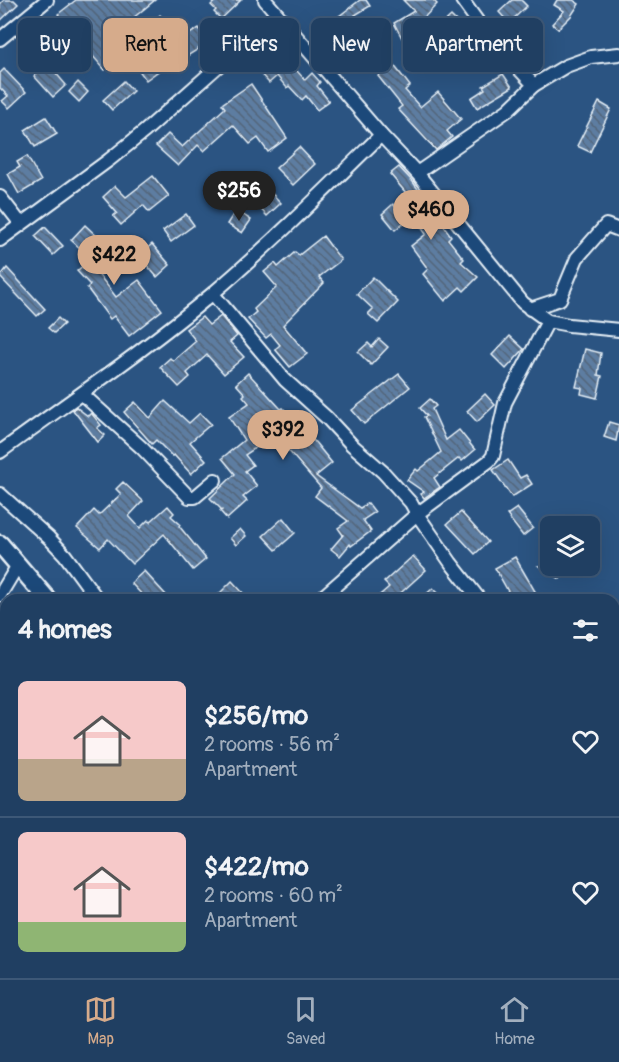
<!DOCTYPE html>
<html lang="en">
<head>
<meta charset="utf-8">
<style>
	body { margin:0; font-family:Pangolin,sans-serif; background:#2d4a6b; color:#f1f3f6; height:100vh; display:flex; flex-direction:column; font-size:22px; white-space:nowrap }
	* { box-sizing:border-box; margin:0 }
	p { font-size:20px; color:#a2afbe }
	.icon { flex:none; width:33px; height:33px; fill:none; stroke:currentColor; stroke-width:2; stroke-linecap:round; stroke-linejoin:round }
	.map { position:relative; flex:1; overflow:hidden }
	.drawer { position:absolute; left:0px; top:594px; width:620px; height:384px; display:flex; flex-direction:column; background:#203f62; border-radius:18px 18px 0 0; box-shadow:0 6px 24px #0002,0 0 0 2px #3d5877 }
	.drawer>* { flex:none }
	.banner { position:absolute; left:18px; top:18px; width:584px; height:54px; display:flex; gap:12px }
	.controls { position:absolute; left:540px; top:516px; display:grid; gap:12px }
	.controls a { display:grid; place-items:center; width:60px; height:60px; border-radius:9px; background:#203f62; box-shadow:0 6px 24px #0002,0 0 0 2px #3d5877; font-size:30px }
	.price { position:absolute; translate:-50% -51px; padding:0 14px; border-radius:21px; background:#d6ab8b; color:#111; font-size:20px; line-height:39px; filter:drop-shadow(0 2px 3px #0008) }
	.price::after { content:''; position:absolute; left:50%; top:36px; width:18px; height:14px; margin-left:-9px; background:inherit; clip-path:polygon(0 0,100% 0,50% 100%) }
	.price.current { background:#222; color:#fff }
	ul { padding:0; list-style:none }
	li { display:flex; align-items:center; gap:18px; height:150px; padding:0 18px }
	li+li { border-top:2px solid #3d5877 }
	li span { display:grid; place-items:center; flex:none; width:168px; height:120px; border-radius:9px; color:#555 }
	li>.icon { margin-inline-start:auto }
	span .icon { width:72px; height:72px; fill:#fffc; stroke-width:1 }
	li b { font-size:26px }
	h2 { display:flex; justify-content:space-between; align-items:center; height:72px; padding:0 18px; font-size:26px }
	.chip { padding:0 21px; border-radius:9px; background:#203f62; box-shadow:0 6px 24px #0002,0 0 0 2px #3d5877; font-size:21px; line-height:54px }
	.chip.current { background:#d6ab8b; color:#111 }
	.tabs { display:flex; justify-content:space-around; align-items:center; height:84px; border-top:2px solid #3d5877; background:#203f62; font-size:16px; color:#a2afbe }
	.tabs a { display:grid; justify-items:center; gap:3px }
	.tabs .current { color:#d6ab8b }
	.map>svg:first-child { display:block }
</style>
</head>
<body>
<div class="map">
<svg width="619" height="978" viewBox="0 0 619 978">
	<defs>
		<pattern id="building-back-hatch" width="6" height="6" patternUnits="userSpaceOnUse" patternTransform="scale(1.5)"><rect width="6" height="6" fill="#5d7da1"/><path d="M-1 5l2 2M0 0l6 6M5-1l2 2" fill="none" stroke="#53657a"/></pattern>
	</defs>
	<rect width="100%" height="100%" fill="#2b5482"/>
	<filter id="ink" filterUnits="userSpaceOnUse"><feTurbulence type="fractalNoise" baseFrequency=".0167" numOctaves="2"/><feDisplacementMap in="SourceGraphic" scale="12" xChannelSelector="R" yChannelSelector="G"/><feConvolveMatrix kernelMatrix="1 2 1 2 8 2 1 2 1" color-interpolation-filters="sRGB"/></filter>
	<g filter="url(#ink)">
		<g fill="url(#building-back-hatch)" stroke="#e8f1f8" stroke-width="1.5">
			<path d="M4 0H14L18 4 0 21V4Z"/>
			<path d="M76 0H155L121 28 140 48 160 33 151 23 160 15 171 27 179 22 188 35 199 28 208 43 184 58 172 40 158 50 168 64 146 80 130 58 125 63 117 54 105 70 85 47 84 49 78 42 80 40 58 14Z"/>
			<path d="M217 0H241L221 19 214 12 216 10 211 5Z"/>
			<path d="M360 0H366L370 6 355 15 361 23 357 26 374 53 350 68 340 52 344 49 331 32 338 26 334 20Z"/>
			<path d="M403 0H433L437 4 415 27 417 30 402 38 394 23 414 11Z"/>
			<path d="M512 0H521L527 6 509 23 499 12Z"/>
			<path d="M557 0H573L579 4 571 16 558 29 552 24 564 11 554 5Z"/>
			<path d="M451 16 465 30 452 41 455 44 444 54 428 37Z"/>
			<path d="M230 18 240 28 227 40 217 30Z"/>
			<path d="M280 52 305 80 312 73 320 82 317 86 329 101 317 110 306 96 302 100 289 86 287 88 277 76 269 83 258 71Z"/>
			<path d="M48 64 66 85 53 97 34 76Z"/>
			<path d="M393 64 410 86 405 90 420 107 438 92 461 119 447 131 452 137 436 150 398 109 402 106 378 76Z"/>
			<path d="M4 69 26 92 9 108 2 101 8 96 0 88V73Z"/>
			<path d="M503 74 512 87 477 108 471 98 485 89 483 86Z"/>
			<path d="M124 81 133 91 112 110 103 100Z"/>
			<path d="M78 82 88 92 79 102 69 92Z"/>
			<path d="M251 84 287 138 268 152 258 138 250 144 233 125 204 151 198 145 178 166 156 146 168 134 182 147 225 108 222 104Z"/>
			<path d="M599 102 611 109 590 152 577 146Z"/>
			<path d="M46 117 57 134 35 147 25 130Z"/>
			<path d="M299 147 315 164 293 185 276 168Z"/>
			<path d="M27 156 41 181 19 194 8 174 20 167 17 162Z"/>
			<path d="M399 167 413 182 451 236 448 239 464 259 461 262 478 277 464 291 460 287 445 301 423 274 428 269 411 246 426 234 414 217 412 219 410 217 395 230 382 214 393 204 399 211 412 200 390 174Z"/>
			<path d="M153 176 169 196 149 212 143 205 121 225 113 216 117 213 103 197 115 186 126 197Z"/>
			<path d="M257 178 281 203 267 216 243 190Z"/>
			<path d="M236 210 251 220 242 233 227 224Z"/>
			<path d="M186 214 194 225 171 242 163 231Z"/>
			<path d="M85 225 116 254 99 272 101 274 99 275 116 297 139 280 162 310 129 336 114 316 110 319 87 288 90 285 77 271 91 258 71 240Z"/>
			<path d="M45 227 63 246 53 255 35 236Z"/>
			<path d="M323 236 341 260 319 277 324 283 283 325 307 354 290 367 275 349 280 345 271 334 266 338 248 319 256 312 254 309 277 287 264 272 275 263 278 267 295 252 299 255Z"/>
			<path d="M152 244 170 265 157 277 145 263 140 267 134 260Z"/>
			<path d="M7 268 45 309 37 316 0 277Z"/>
			<path d="M373 277 398 302 378 323 368 314 373 309 357 294Z"/>
			<path d="M221 316 237 336 230 342 244 357 224 374 207 355 187 373 190 377 179 387 160 367 170 358 173 361 196 341 186 329 202 317 209 325Z"/>
			<path d="M58 318 64 324 54 333 48 328Z"/>
			<path d="M510 336 524 349 506 369 492 355Z"/>
			<path d="M379 339 388 347 371 365 358 352 368 343 372 347Z"/>
			<path d="M585 349 601 353 598 375 602 376 597 398 581 394 582 388 576 387Z"/>
			<path d="M248 373 281 409 283 408 308 438 310 436 332 463 316 476 360 508 368 503 375 512 363 520 371 531 351 546 350 544 340 556 331 549 343 535 338 528 348 521 315 496 321 488 275 435 245 455 253 465 245 471 257 486 243 497 247 501 227 519 220 511 222 510 210 498 235 474 222 458 244 440 229 417 249 403 243 396 245 394 236 384Z"/>
			<path d="M399 374 410 387 364 424 352 410Z"/>
			<path d="M485 394 495 405 477 422 467 411Z"/>
			<path d="M430 399 436 406 432 409 446 440 459 430 475 450 462 461 459 458 434 478 440 487 424 498 421 494 424 492 407 480 416 469 418 471 441 452 424 417 427 416 420 408Z"/>
			<path d="M165 401 189 423 200 413 211 424 190 442 206 460 191 474 174 455 172 456 156 440 152 444 124 412 135 402 150 418Z"/>
			<path d="M76 407 88 416 91 413 101 425 97 428 105 435 98 442 73 410Z"/>
			<path d="M609 422 619 425 616 441 604 437Z"/>
			<path d="M508 460 520 478 526 475 532 484 512 497 493 470Z"/>
			<path d="M123 482 143 501 129 516 140 528 148 520 150 522 168 506 174 513 171 516 180 524 179 526 206 559 193 570 164 534 132 564 108 539 100 548 77 528 94 510 99 515 121 494 116 489Z"/>
			<path d="M517 508 533 528 523 536 507 515Z"/>
			<path d="M461 512 488 542 475 554 447 524Z"/>
			<path d="M283 518 295 533 276 550 263 536Z"/>
			<path d="M240 529 246 536 236 545 230 538Z"/>
			<path d="M413 556 426 570 393 600H374L389 587 384 582Z"/>
			<path d="M515 557 536 593 524 600H513L495 568Z"/>
			<path d="M539 566H568L560 579Z"/>
			<path d="M144 571 166 595 160 600H147L131 583Z"/>
			<path d="M232 581 244 594 238 600H213Z"/>
			<path d="M433 588 445 600H420Z"/>
		</g>
		<g fill="none" stroke-linecap="round" stroke-linejoin="round">
			<g stroke="#e8f1f8" stroke-width="16">
				<g id="minor">
					<path d="M265 0 381 135 417 173 523 303 548 321 569 325 619 330"/>
					<path d="M0 39 47 0"/>
					<path d="M534 85 566 66 591 57 619 54"/>
					<path d="M417 173 508 110 534 85 488 36 462 0"/>
					<path d="M0 197 21 224"/>
					<path d="M0 240 109 160 145 131 277 14"/>
					<path d="M213 294 285 380 327 418 352 445 383 472 411 503 417 514 489 461 493 456 505 403 548 321"/>
					<path d="M530 309 560 299 577 258 606 225 619 230"/>
					<path d="M82 394 142 448 189 497H195L215 480"/>
					<path d="M0 452C71 400 144 351 212 294 271 244 326 189 381 135"/>
					<path d="M0 494 49 538 65 555 98 600"/>
					<path d="M0 595 18 565"/>
					<path d="M319 600 417 514 451 563 480 600"/>
					<path d="M614 830 619 831"/>
					<path d="M0 920 6 911"/>
					<path d="M0 937 6 942"/>
					<path d="M48 972 57 978"/>
					<path d="M404 972 409 978"/>
				</g>
			</g>
			<g stroke="#e8f1f8" stroke-width="21">
				<g id="highway">
					<path d="M0 544 48 600"/>
					<path d="M369 972 374 978"/>
				</g>
			</g>
			<use href="#minor" stroke="#1f4a7a" stroke-width="12"/>
			<use href="#highway" stroke="#1f4a7a" stroke-width="16"/>
		</g>
	</g>
</svg>
<div class="controls">
<a><svg class="icon" aria-label="layers" viewBox="0 0 24 24"><path d="M12 4l9 5-9 5-9-5zM3 14l9 5 9-5"/></svg></a>
</div>
<b class="price current" style="left:239px;top:222px">$256</b>
<b class="price" style="left:431px;top:241px">$460</b>
<b class="price" style="left:114px;top:286px">$422</b>
<b class="price" style="left:283px;top:461px">$392</b>
<div class="banner">
<a class="chip">Buy</a>
<a class="chip current">Rent</a>
<a class="chip">Filters</a>
<a class="chip">New</a>
<a class="chip">Apartment</a>
</div>
<section class="drawer">
<h2>4 homes<svg class="icon" aria-label="filters" viewBox="0 0 24 24"><path d="M4 7h16M4 17h16"/><circle cx="9" cy="7" r="2"/><circle cx="15" cy="17" r="2"/></svg></h2>
<ul>
<li><span style="background:linear-gradient(#f6c9c9 65%,#b9a48a 0)"><svg class="icon" aria-label="home" viewBox="0 0 24 24"><path d="M3 11l9-7 9 7M6 9v11h12V9"/></svg></span><div><b>$256/mo</b><p>2 rooms · 56 m²</p><p>Apartment</p></div><svg class="icon" aria-label="heart" viewBox="0 0 24 24"><path d="M12 20l-8-8c-3-5 5-10 8-4 3-6 11-1 8 4z"/></svg></li>
<li><span style="background:linear-gradient(#f6c9c9 75%,#8fb573 0)"><svg class="icon" aria-label="home" viewBox="0 0 24 24"><path d="M3 11l9-7 9 7M6 9v11h12V9"/></svg></span><div><b>$422/mo</b><p>2 rooms · 60 m²</p><p>Apartment</p></div><svg class="icon" aria-label="heart" viewBox="0 0 24 24"><path d="M12 20l-8-8c-3-5 5-10 8-4 3-6 11-1 8 4z"/></svg></li>
</ul>
</section>
</div>
<nav class="tabs">
<a class="current"><svg class="icon" aria-label="map" viewBox="0 0 24 24"><path d="M3 6l6-2 6 2 6-2v14l-6 2-6-2-6 2zM9 4v14M15 6v14"/></svg>Map</a>
<a><svg class="icon" aria-label="saved" viewBox="0 0 24 24"><path d="M7 4h10v16l-5-4-5 4z"/></svg>Saved</a>
<a><svg class="icon" aria-label="home" viewBox="0 0 24 24"><path d="M3 11l9-7 9 7M6 9v11h12V9"/></svg>Home</a>
</nav>
</body>
</html>
